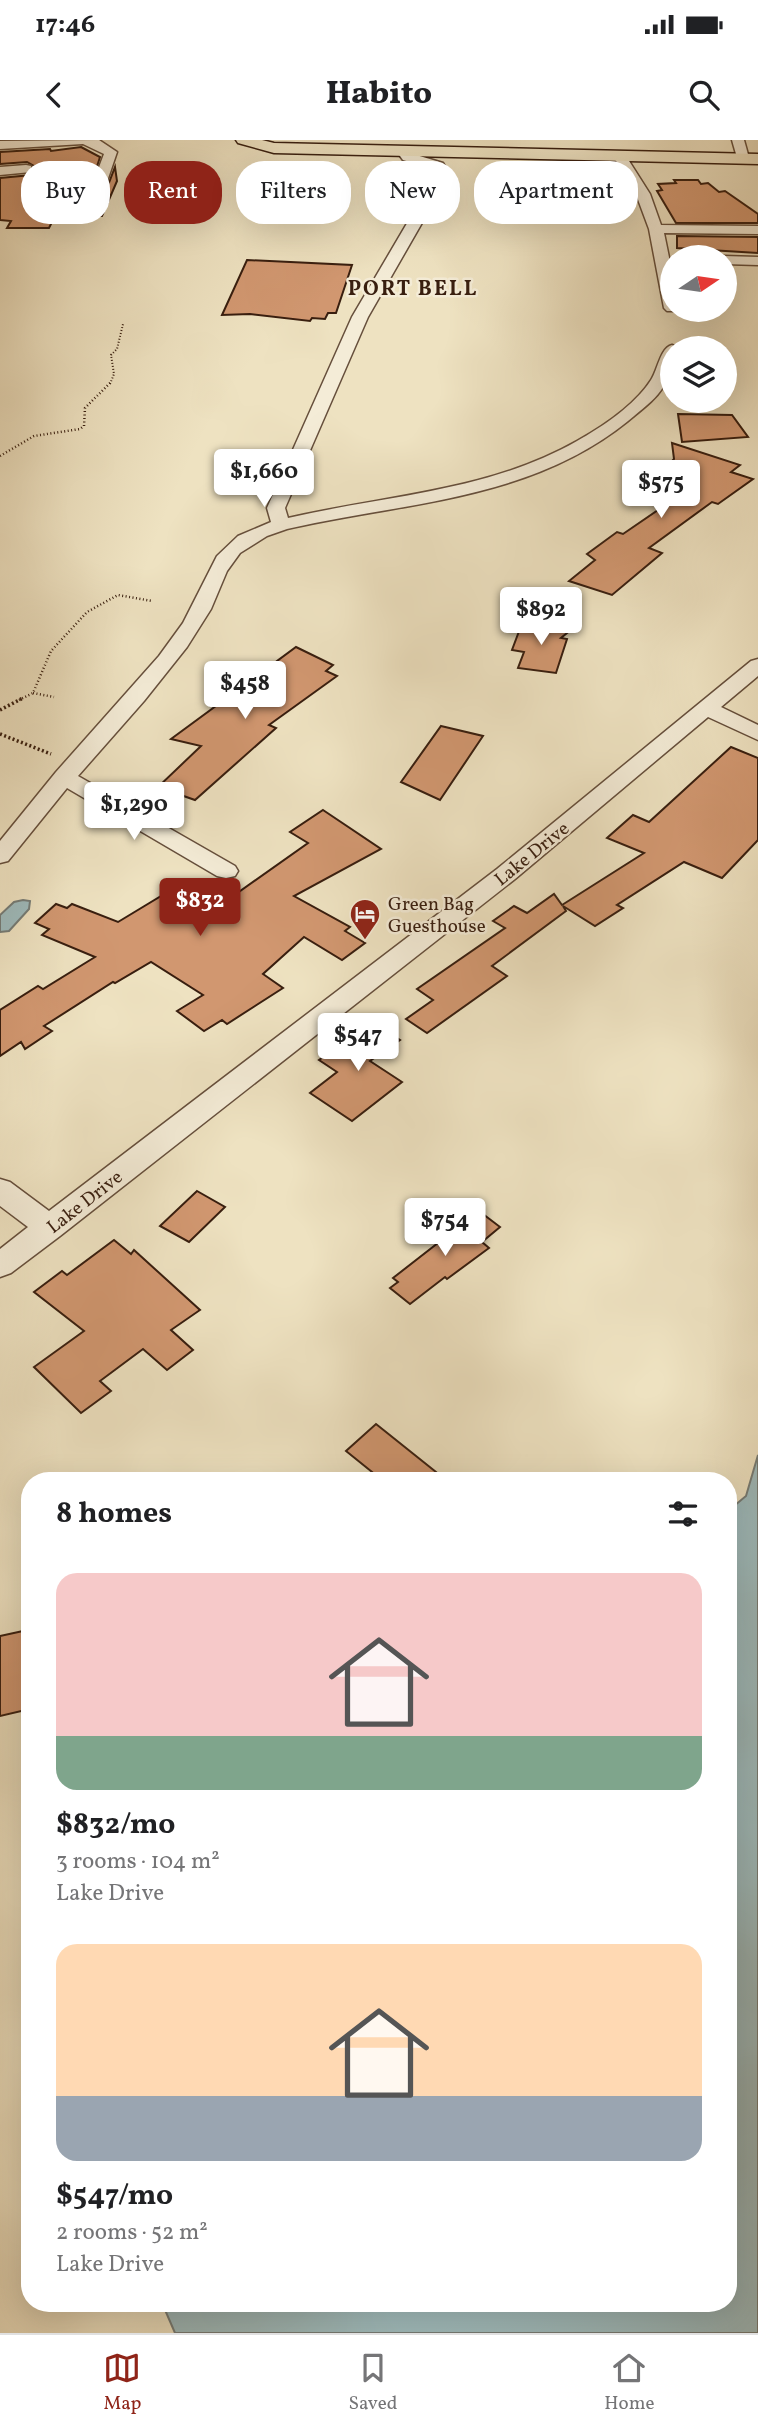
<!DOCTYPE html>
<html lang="en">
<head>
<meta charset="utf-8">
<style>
	body { margin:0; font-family:Vollkorn,serif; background:#f6f6f6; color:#202124; height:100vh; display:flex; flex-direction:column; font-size:26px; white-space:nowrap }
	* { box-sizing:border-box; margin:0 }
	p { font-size:23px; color:#757577 }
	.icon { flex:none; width:38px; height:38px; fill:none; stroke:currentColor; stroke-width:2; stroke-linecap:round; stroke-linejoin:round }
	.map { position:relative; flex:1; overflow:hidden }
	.panel { position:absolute; left:21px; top:1332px; width:716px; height:840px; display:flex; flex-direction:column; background:#fff; border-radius:28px; box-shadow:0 7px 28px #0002 }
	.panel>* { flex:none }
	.guide { position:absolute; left:21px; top:21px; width:718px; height:63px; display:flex; gap:14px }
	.needle { width:46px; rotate:77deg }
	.controls { position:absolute; left:660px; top:105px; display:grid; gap:14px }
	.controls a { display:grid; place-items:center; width:77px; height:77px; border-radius:50%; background:#fff; box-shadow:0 7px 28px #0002; font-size:35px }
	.price { position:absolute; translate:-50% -60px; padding:0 16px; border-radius:7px; background:#fff; color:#222; font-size:23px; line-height:46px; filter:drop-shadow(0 2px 4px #0008) }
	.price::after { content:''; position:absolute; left:50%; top:42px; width:21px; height:16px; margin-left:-10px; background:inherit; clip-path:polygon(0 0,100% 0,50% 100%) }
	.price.active { background:#8f2418; color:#fff }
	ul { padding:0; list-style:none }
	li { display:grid; align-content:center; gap:14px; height:371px; padding:0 35px }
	li span { display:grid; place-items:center; height:217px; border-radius:21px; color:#555 }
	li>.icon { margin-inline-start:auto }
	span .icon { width:126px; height:126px; fill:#fffc; stroke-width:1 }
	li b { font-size:30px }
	h2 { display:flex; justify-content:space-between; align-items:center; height:84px; padding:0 35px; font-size:30px }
	.pill { padding:0 24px; border-radius:28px; background:#fff; box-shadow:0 7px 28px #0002; font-size:24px; line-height:63px }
	.pill.active { background:#8f2418; color:#fff }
	.status { display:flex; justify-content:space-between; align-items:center; height:49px; padding:0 35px; background:#fff; direction:ltr }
	.status svg { height:19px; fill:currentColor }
	header { display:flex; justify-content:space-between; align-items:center; height:91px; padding:0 35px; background:#fff; font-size:32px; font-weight:800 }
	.tabs { display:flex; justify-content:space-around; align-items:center; height:98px; border-top:2px solid #e0e0e0; background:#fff; font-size:19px; color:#757577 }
	.tabs a { display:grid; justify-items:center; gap:4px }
	.tabs .active { color:#8f2418 }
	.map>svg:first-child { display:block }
</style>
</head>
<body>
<div class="status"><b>17:46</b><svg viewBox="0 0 49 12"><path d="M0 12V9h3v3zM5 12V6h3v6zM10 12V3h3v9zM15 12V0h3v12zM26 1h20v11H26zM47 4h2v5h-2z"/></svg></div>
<header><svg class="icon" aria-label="back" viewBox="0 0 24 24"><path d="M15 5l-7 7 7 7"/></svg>Habito<svg class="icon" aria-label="search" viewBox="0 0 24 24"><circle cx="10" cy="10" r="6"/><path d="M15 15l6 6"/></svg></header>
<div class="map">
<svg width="758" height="2193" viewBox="0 0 758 2193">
	<rect width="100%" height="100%" fill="#eee2c1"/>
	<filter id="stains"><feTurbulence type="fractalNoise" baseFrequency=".00286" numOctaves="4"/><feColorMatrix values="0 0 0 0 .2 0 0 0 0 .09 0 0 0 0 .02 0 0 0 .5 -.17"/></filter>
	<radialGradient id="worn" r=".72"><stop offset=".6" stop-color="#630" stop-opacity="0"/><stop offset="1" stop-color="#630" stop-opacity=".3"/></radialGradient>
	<g fill="#9ebbbd" stroke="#757c77" stroke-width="2">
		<path d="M23 760 30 761 29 769 9 791 0 792V775L14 762Z"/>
		<path d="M758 1315V2193H175L162 2163H728V1371L746 1356Z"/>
	</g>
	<g fill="#d19770" stroke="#381e0f" stroke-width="2">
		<path d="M81 7 100 17 86 61 93 65 102 61 115 27 117 41 102 76H55L49 88H7L11 81 0 80V38L31 35 34 26 27 22 0 24V12L50 9 51 11Z"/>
		<path d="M674 40H698L701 44 708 43 719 52 725 51 758 74V83H676L657 51 662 50 658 44 676 43Z"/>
		<path d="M677 96 758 97V113L677 108Z"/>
		<path d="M247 120 352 125 336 173H328L325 179 312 178 310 181 250 174 222 175Z"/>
		<path d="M678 274 732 275 748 297 682 302Z"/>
		<path d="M672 303 740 325 731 332 753 339 718 364 712 362 649 408 662 413 612 455 569 441 595 420 587 414 617 392 623 394 696 344 659 335 674 319Z"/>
		<path d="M534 484 572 489 561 498 567 499 556 533 518 528 524 512 512 510 521 486 533 487Z"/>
		<path d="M296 507 333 525 326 531 337 536 269 585 276 588 195 660 158 647 201 606 171 599Z"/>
		<path d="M441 586 483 596 440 660 401 642Z"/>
		<path d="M731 607 758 618V700L722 738 684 722 617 765 623 768 595 786 563 766 566 771 492 826 507 836 427 893 406 879 433 860 417 849 505 788 493 781 514 766 527 773 554 754 562 765 644 713 607 698 633 675 649 682Z"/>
		<path d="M323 670 381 709 294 756 350 787 345 791 365 803 342 820 304 797 263 834 283 848 227 884 222 880 204 891 177 871 203 855 151 822 115 843 113 842 44 886 52 891 25 909 21 902 0 916V870L38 846 43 849 95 817 42 795 49 789 35 783 56 764 67 768 72 764 118 782 181 744 190 750 200 744 226 761 308 703 290 692Z"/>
		<path d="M373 882 400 900 370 921 402 942 352 981 310 953 337 932 319 920Z"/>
		<path d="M197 1051 225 1067 189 1102 160 1086Z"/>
		<path d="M479 1071 500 1087 482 1102 489 1108 447 1139 445 1137 410 1164 390 1148 398 1142 393 1138Z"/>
		<path d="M114 1100 131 1114 134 1110 200 1170 171 1190 193 1210 167 1230 143 1209 100 1241 111 1251 81 1273 34 1227 84 1191 34 1152 62 1131 67 1135Z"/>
		<path d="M376 1284 446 1340H382L346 1311Z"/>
		<path d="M23 1491 30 1569 0 1576V1496Z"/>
	</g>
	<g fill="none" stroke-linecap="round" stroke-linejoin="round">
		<g stroke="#664f3c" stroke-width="3">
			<g id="minor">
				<path d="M99 0 117 12 101 59 94 63 87 59 104 14 83 4 0 9V1Z"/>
				<path d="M732 0H744L749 18 748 21H738Z"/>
				<path d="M403 8 413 14 443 23 450 34 368 177 285 368 288 378C387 355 487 352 577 301 602 287 635 265 651 240 658 230 660 208 672 205L679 208H672C672 248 657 257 628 281 529 361 405 362 287 389L267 396 240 413 227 431 211 469 187 507 144 561 78 636 235 726 238 731 235 736 226 738 217 736 67 648 8 721 0 723V701L56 632 159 516 183 483 217 416 238 396 271 382 267 368 352 177 436 34 433 29 403 20 397 12Z"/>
				<path d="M619 12 624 13 650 54 661 85 758 86V94L664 93 672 132V170L677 171H667L664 168 649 89 636 54 613 16Z"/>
				<path d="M26 25 31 26V32L0 35V27Z"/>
				<path d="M724 116 758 117V125L724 124V117H719Z"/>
				<path d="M758 519V536L721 567 758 585V600L708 577 515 739 60 1096 11 1133 0 1137V1109L28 1087 0 1066V1039L10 1042 49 1071 497 729 751 521Z"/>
			</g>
		</g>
		<g stroke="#381e0f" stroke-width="3">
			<path id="major" d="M236 0H262L274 3 758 14V24L274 13 238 3Z"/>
		</g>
		<path stroke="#381e0f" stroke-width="2" stroke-dasharray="1 2" stroke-linecap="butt" d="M110 244 114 234 111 215 117 209 123 184"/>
		<g stroke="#381e0f" stroke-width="2.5" stroke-dasharray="1 2.5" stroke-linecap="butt">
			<path d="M0 316 34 296 80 289 84 286 85 268 111 242"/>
			<path d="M33 553 54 557"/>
			<path d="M19 560 33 553 51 511 87 472 118 455 152 461"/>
		</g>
		<g stroke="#381e0f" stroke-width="3.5" stroke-dasharray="2 2.5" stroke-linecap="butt">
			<path d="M0 570 23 558"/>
			<path d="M0 594 51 614"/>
		</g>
		<use href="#minor" fill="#f4ecd7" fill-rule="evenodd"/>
		<use href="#major" fill="#eee2c1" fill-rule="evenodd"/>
	</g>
	<defs>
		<g id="hotel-pin" transform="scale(1.575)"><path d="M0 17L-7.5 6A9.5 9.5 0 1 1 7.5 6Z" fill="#8f2418" stroke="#f4ecd7"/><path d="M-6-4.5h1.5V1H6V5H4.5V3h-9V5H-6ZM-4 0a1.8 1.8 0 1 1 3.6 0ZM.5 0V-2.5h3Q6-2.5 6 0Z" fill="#fff"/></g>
	</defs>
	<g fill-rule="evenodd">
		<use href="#hotel-pin" x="365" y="774"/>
	</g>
	<g text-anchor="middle" stroke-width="5" stroke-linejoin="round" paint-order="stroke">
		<g font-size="19" fill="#381e0f" stroke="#f4ecd7">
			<text transform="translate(531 713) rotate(-39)" y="7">Lake Drive</text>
			<text transform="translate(84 1061) rotate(-38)" y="7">Lake Drive</text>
		</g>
		<g font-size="19" fill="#381e0f" stroke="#f4ecd7" text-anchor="start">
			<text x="388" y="770">Green Bag<tspan x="388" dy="22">Guesthouse</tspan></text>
		</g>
		<g font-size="21" font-weight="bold" letter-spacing="2" fill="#381e0f" stroke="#f4ecd7">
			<text x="413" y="155">PORT BELL</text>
		</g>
	</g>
	<rect width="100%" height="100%" filter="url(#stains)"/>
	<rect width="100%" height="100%" fill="url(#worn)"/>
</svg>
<div class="controls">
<a><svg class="needle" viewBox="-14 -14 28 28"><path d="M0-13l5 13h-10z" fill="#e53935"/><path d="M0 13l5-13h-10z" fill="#757577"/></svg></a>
<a><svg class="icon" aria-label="layers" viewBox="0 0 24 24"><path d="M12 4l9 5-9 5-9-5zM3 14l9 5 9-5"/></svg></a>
</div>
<b class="price" style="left:264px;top:369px">$1,660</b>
<b class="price" style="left:661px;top:380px">$575</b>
<b class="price" style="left:541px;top:507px">$892</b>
<b class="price" style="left:245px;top:581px">$458</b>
<b class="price" style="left:134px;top:702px">$1,290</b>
<b class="price active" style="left:200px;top:798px">$832</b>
<b class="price" style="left:358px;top:933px">$547</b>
<b class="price" style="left:445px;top:1118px">$754</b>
<div class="guide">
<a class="pill">Buy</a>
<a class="pill active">Rent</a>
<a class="pill">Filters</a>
<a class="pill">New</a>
<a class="pill">Apartment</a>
</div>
<section class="panel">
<h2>8 homes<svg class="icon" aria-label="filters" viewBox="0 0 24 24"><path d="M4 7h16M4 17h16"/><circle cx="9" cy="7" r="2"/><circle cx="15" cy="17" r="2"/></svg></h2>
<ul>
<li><span style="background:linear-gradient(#f6c9c9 75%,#7fa58c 0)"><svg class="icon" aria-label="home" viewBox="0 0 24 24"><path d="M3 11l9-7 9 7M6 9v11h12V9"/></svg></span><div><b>$832/mo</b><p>3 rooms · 104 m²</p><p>Lake Drive</p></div></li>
<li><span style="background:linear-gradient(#ffd9b3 70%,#9aa5b1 0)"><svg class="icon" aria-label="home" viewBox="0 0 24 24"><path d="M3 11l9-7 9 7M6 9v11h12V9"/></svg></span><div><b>$547/mo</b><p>2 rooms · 52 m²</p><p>Lake Drive</p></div></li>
</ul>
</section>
</div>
<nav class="tabs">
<a class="active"><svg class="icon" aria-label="map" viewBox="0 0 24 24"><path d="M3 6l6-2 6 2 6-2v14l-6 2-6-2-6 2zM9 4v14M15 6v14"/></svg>Map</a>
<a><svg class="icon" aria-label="saved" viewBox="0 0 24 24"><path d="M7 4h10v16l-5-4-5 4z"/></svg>Saved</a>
<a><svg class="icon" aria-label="home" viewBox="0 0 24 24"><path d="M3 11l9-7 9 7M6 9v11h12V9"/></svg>Home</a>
</nav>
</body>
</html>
